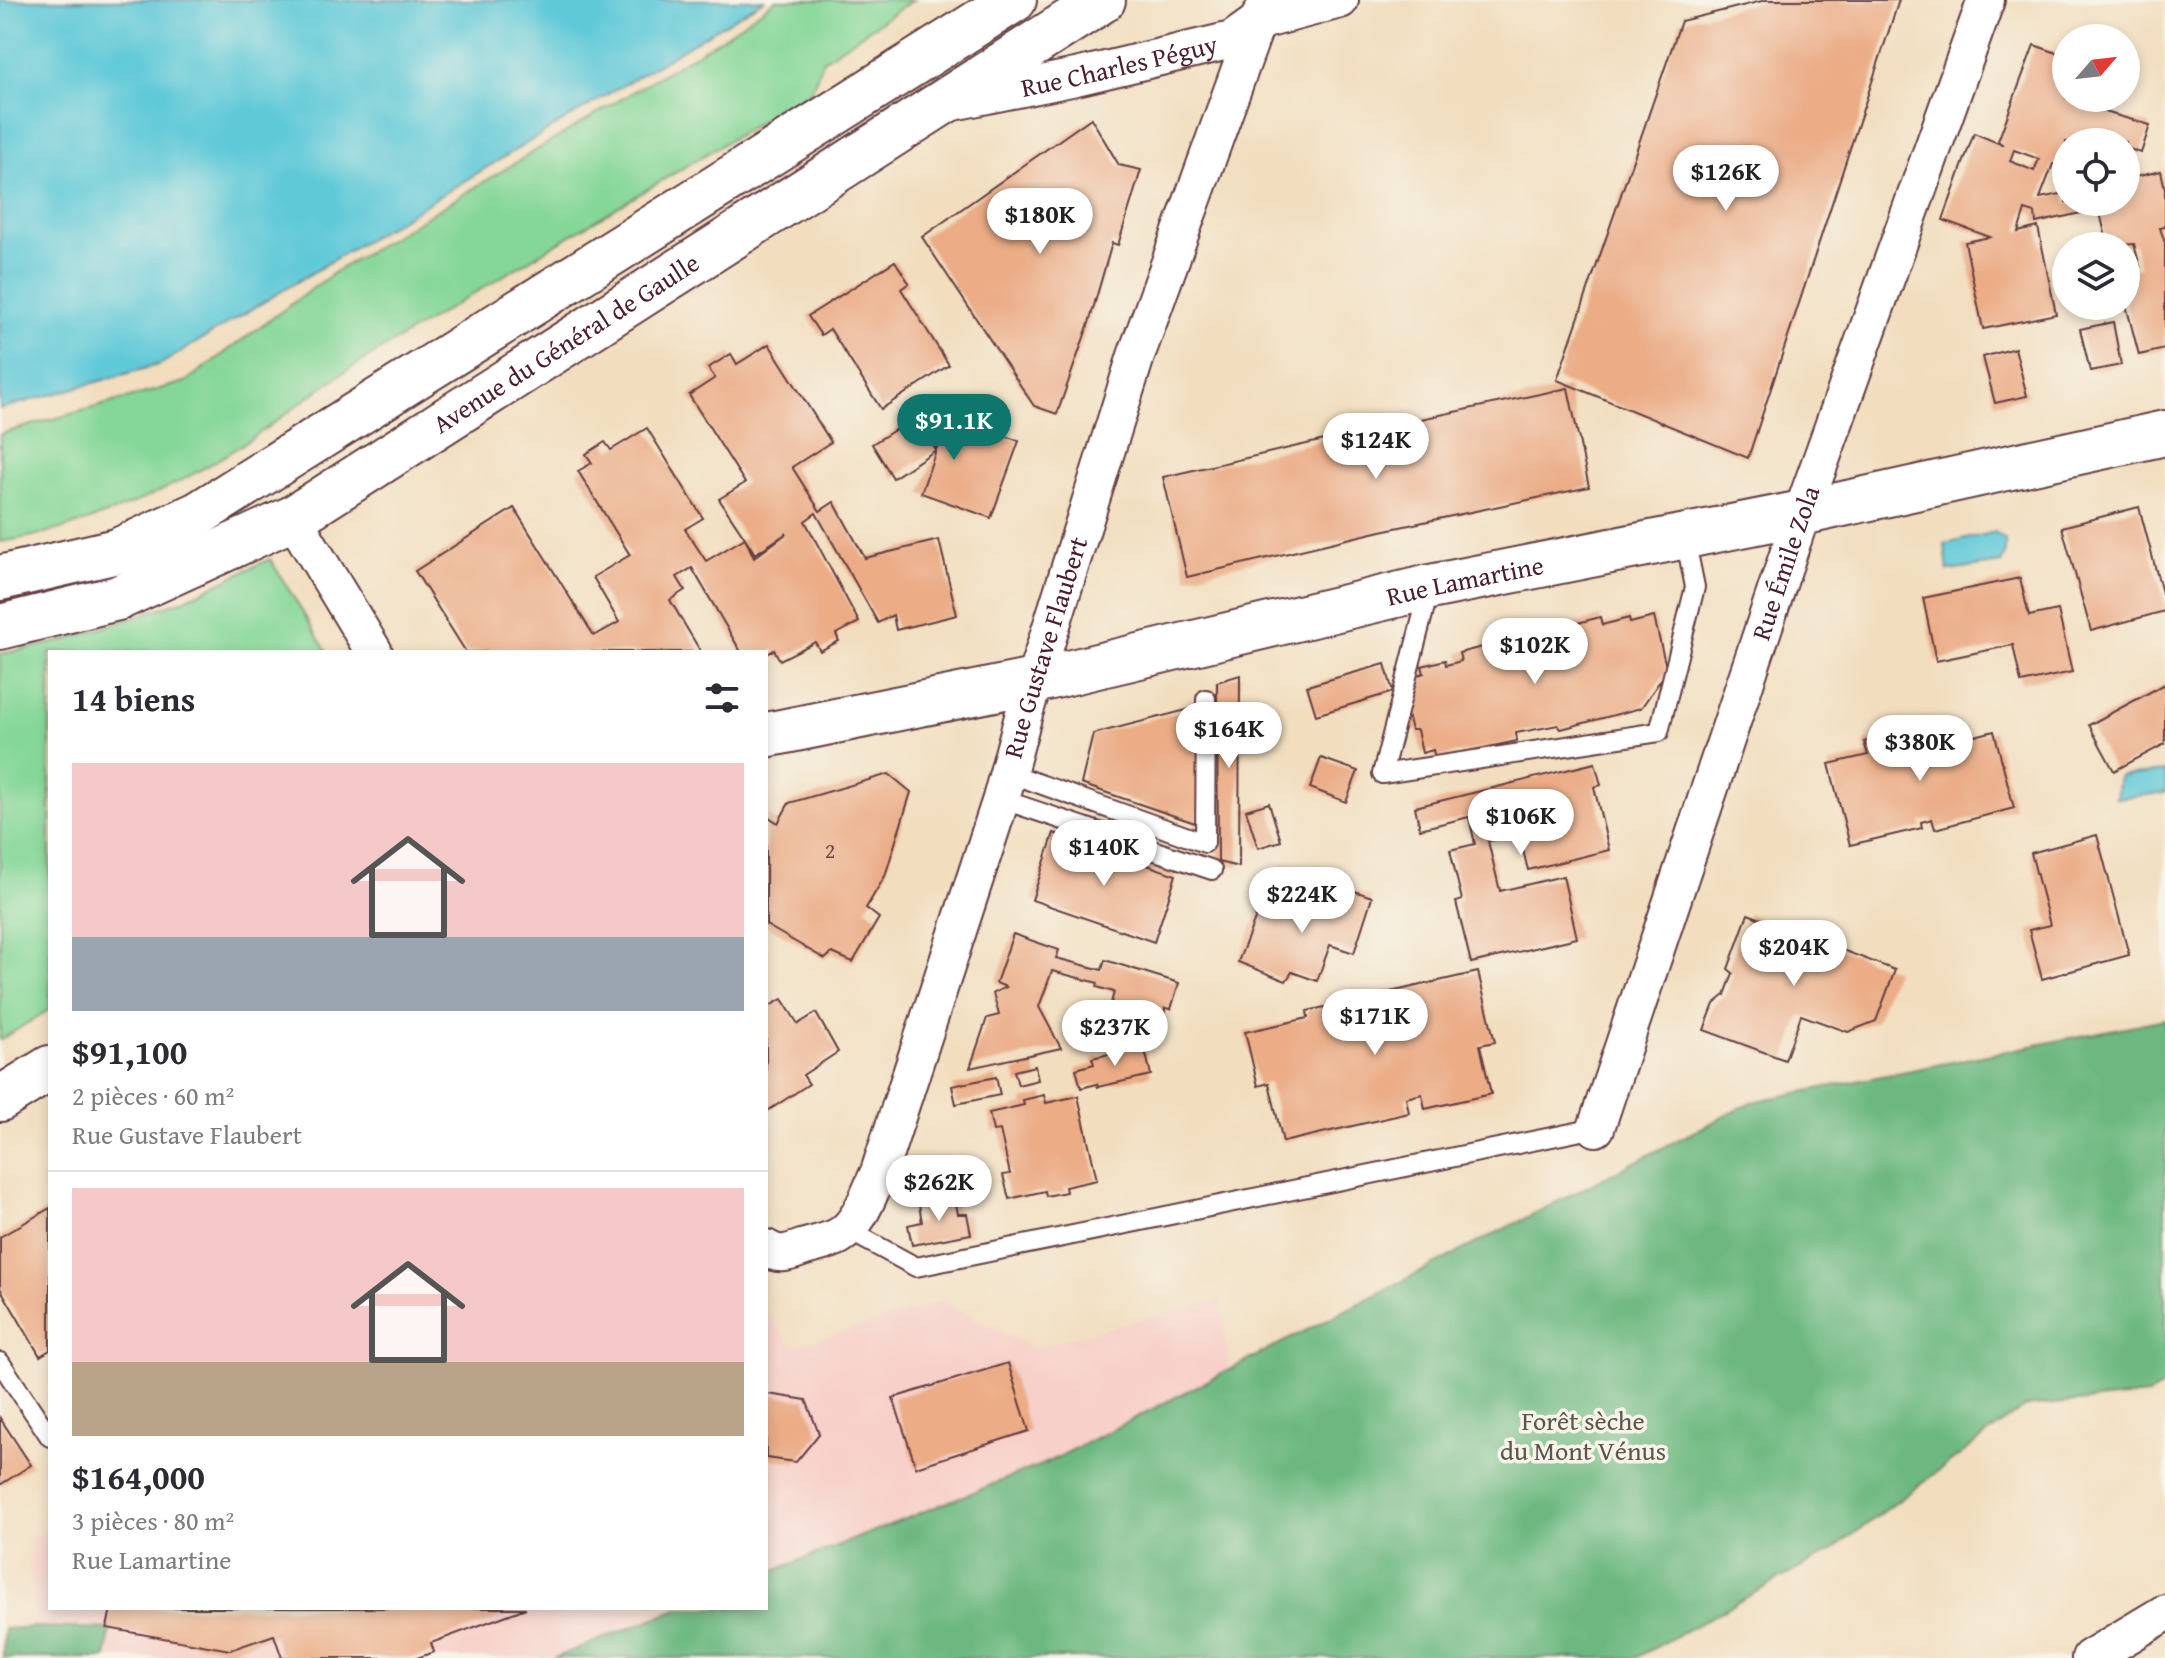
<!DOCTYPE html>
<html lang="fr">
<head>
<meta charset="utf-8">
<style>
	body { margin:0; font-family:"Gentium Book Plus",serif; background:#f7f7f7; color:#2b2b33; height:100vh; display:flex; flex-direction:column; font-size:30px; white-space:nowrap }
	* { box-sizing:border-box; margin:0 }
	p { font-size:26px; color:#7c7c81 }
	.icon { flex:none; width:44px; height:44px; fill:none; stroke:currentColor; stroke-width:2; stroke-linecap:round; stroke-linejoin:round }
	.map { position:relative; flex:1; overflow:hidden }
	.drawer { position:absolute; left:48px; top:650px; width:720px; height:960px; display:flex; flex-direction:column; background:#fff; border-radius:0px; box-shadow:0 4px 12px #0003 }
	.drawer>* { flex:none }
	.needle { width:52px; rotate:62deg }
	.fabs { position:absolute; left:2052px; top:24px; display:grid; gap:16px }
	.fabs a { display:grid; place-items:center; width:88px; height:88px; border-radius:50%; background:#fff; box-shadow:0 4px 12px #0003; font-size:40px }
	.price { position:absolute; translate:-50% -68px; padding:0 18px; border-radius:28px; background:#fff; color:#222; font-size:26px; line-height:52px; filter:drop-shadow(0 2px 4px #0008) }
	.price::after { content:''; position:absolute; left:50%; top:48px; width:24px; height:18px; margin-left:-12px; background:inherit; clip-path:polygon(0 0,100% 0,50% 100%) }
	.price.current { background:#0f766e; color:#fff }
	ul { padding:0; list-style:none }
	li { display:grid; align-content:center; gap:16px; height:424px; padding:0 24px }
	li+li { border-top:2px solid #e1e1e2 }
	li span { display:grid; place-items:center; height:248px; border-radius:0px; color:#555 }
	li>.icon { margin-inline-start:auto }
	span .icon { width:144px; height:144px; fill:#fffc; stroke-width:1 }
	li b { font-size:34px }
	h2 { display:flex; justify-content:space-between; align-items:center; height:96px; padding:0 24px; font-size:34px }
	.map>svg:first-child { display:block }
</style>
</head>
<body>
<div class="map">
<svg width="2165" height="1658" viewBox="0 0 2165 1658">
	<rect width="100%" height="100%" fill="#f7f3e8"/>
	<filter id="ink" filterUnits="userSpaceOnUse"><feTurbulence type="fractalNoise" baseFrequency=".0125" numOctaves="2"/><feDisplacementMap in="SourceGraphic" scale="16" xChannelSelector="R" yChannelSelector="G"/><feConvolveMatrix kernelMatrix="1 2 1 2 8 2 1 2 1" color-interpolation-filters="sRGB"/></filter>
	<filter id="wash" filterUnits="userSpaceOnUse"><feTurbulence type="fractalNoise" baseFrequency=".006" numOctaves="4" result="noise"/><feDisplacementMap in="SourceGraphic" scale="32" xChannelSelector="R" yChannelSelector="G"/><feGaussianBlur stdDeviation="1.8" result="paint"/><feColorMatrix in="noise" values="0 0 0 0 0 0 0 0 0 0 0 0 0 0 0 0 0 1.4 0 .05"/><feComposite in="paint" operator="in"/></filter>
	<g filter="url(#wash)">
		<rect width="100%" height="100%" fill="#f2debf"/>
		<path fill="#f7d0c9" d="M1220 1299 1232 1391 892 1572 643 1658H49L34 1650 29 1538 50 1529V1608H766V1311L793 1347 942 1301 1032 1348Z"/>
		<g fill="#85d798" stroke="#687b62" stroke-width="2">
			<path d="M776 0H913L823 60 811 91C656 183 503 276 349 369 320 387 293 410 265 429 187 484 95 528 0 542V434L185 382 335 272 717 41Z"/>
			<path d="M270 559 327 652H50V1009L0 1040V654L64 641 181 601Z"/>
		</g>
		<g fill="#6cb880" stroke="#5b6c56" stroke-width="2">
			<path d="M2165 1019V1386L2148 1395 2024 1407 1831 1551 1636 1658H554L680 1608H766V1574L1051 1461 1752 1102Z"/>
			<path d="M39 1627 110 1629 106 1658H3L4 1629Z"/>
		</g>
		<g fill="#5ec9d8" stroke="#547482" stroke-width="2">
			<path d="M0 0H764L161 364 0 409Z"/>
			<path d="M1995 532 2005 540V555L2001 563 1948 571 1945 544Z"/>
			<path d="M2165 772V793L2116 798 2119 776Z"/>
		</g>
		<g id="blocks">
			<g fill="#ebac86" fill-rule="evenodd">
				<path d="M1766 0H1899L1748 458 1557 380 1681 21Z"/>
				<path d="M2034 45 2066 56V98H2103L2098 110 2150 125 2141 153 2126 148V142H2106L2086 136 2083 142H2066V167L2053 164 2040 198 2066 193V202H2126V179L2161 171 2165 189V227L2160 228 2165 243V349L2139 355 2126 305V270L2140 267 2134 244 2108 246 2099 209 2036 223 2035 213 2025 210 2018 232 2038 227 2056 314 1983 329 1965 242 1990 237 1943 220 1974 133 2003 145 1998 141ZM2014 150 2039 159 2034 171 2010 161Z"/>
				<path d="M1091 118 1119 165 1141 170 1118 245 1112 243 1089 323 1057 414 1034 406 922 237Z"/>
				<path d="M895 261 909 283 901 289 949 365 881 409 830 329 821 335 808 316Z"/>
				<path d="M2113 322 2121 365 2090 371 2080 329Z"/>
				<path d="M769 344 831 442 792 467 820 511 834 502 865 558 939 540 957 615 896 630 893 615 878 623 816 513 805 521 859 622 836 634 839 641 820 651 815 642 780 660 774 650 766 655V652H741L692 568 677 577 685 590 670 600 701 652H466L415 571 514 508 594 636 619 622 593 577 630 555 578 471 592 463 586 454 605 442 611 450 647 428 703 518 685 529 706 561 745 538 719 499 745 483 689 395 715 378 708 368 731 354 737 364ZM787 533 754 558 745 538 755 554Z"/>
				<path d="M2015 348 2027 396 1995 403 1983 357Z"/>
				<path d="M1568 388 1589 487 1381 531 1187 577 1163 477 1359 432Z"/>
				<path d="M949 415 1019 441 991 518 921 493 936 450 893 478 872 444 916 417 936 450Z"/>
				<path d="M2139 507 2165 604V611L2091 631 2062 527Z"/>
				<path d="M2020 578 2029 616 2058 610 2072 672 2021 683 2013 645 1936 661 1923 598Z"/>
				<path d="M1600 617 1602 625 1629 618 1630 623 1654 617 1667 671 1641 708 1561 729 1558 725 1516 733 1517 741 1435 758 1433 750 1422 753 1417 730H1411L1401 692 1405 679 1424 673 1422 666 1445 660 1446 665 1461 661 1459 653 1490 645 1493 655 1562 637 1559 628Z"/>
				<path d="M1385 664 1393 692 1316 715 1307 686Z"/>
				<path d="M1240 675 1239 867 1218 862 1217 682Z"/>
				<path d="M2165 684V744L2114 771 2089 725Z"/>
				<path d="M1198 707V824L1081 784 1093 734Z"/>
				<path d="M1951 721 1956 741 1994 731 2014 808 1935 829 1932 819 1921 822 1922 828 1850 845 1829 764 1868 755 1864 742 1909 731 1913 748 1920 746 1916 730Z"/>
				<path d="M1321 758 1358 771 1346 802 1310 788Z"/>
				<path d="M1595 763 1601 785 1594 787 1609 850 1528 870 1519 834 1488 841 1500 891 1563 876 1577 938 1471 963 1456 902 1462 900 1450 850 1475 844 1469 817 1420 829 1415 807Z"/>
				<path d="M889 774 911 792 885 876 866 908 879 918 853 962 832 953 825 959 766 925V815L778 823 789 803Z"/>
				<path d="M1269 803 1281 841 1258 848 1246 810Z"/>
				<path d="M1054 833 1176 875 1154 942 1032 900Z"/>
				<path d="M2097 835 2129 955 2042 979 2029 930 2050 925 2031 853Z"/>
				<path d="M1348 889 1372 897 1354 953 1330 945 1317 981 1292 972 1286 981 1238 962 1265 894 1307 911 1311 900 1342 911Z"/>
				<path d="M1748 914 1895 970 1876 1021 1848 1032 1801 1015 1785 1060 1704 1030 1714 1004 1725 995 1733 973 1728 969Z"/>
				<path d="M1013 934 1059 950 1056 958 1102 970 1105 960 1179 983 1171 1009 1165 1008 1163 1023 1101 1040 1114 992 1097 987 1098 983 1052 971 1039 1007 1061 1048 970 1068 987 1018 999 1015 993 993 1006 987 996 983Z"/>
				<path d="M1478 972 1495 1042 1480 1045 1491 1094 1425 1109 1422 1094 1406 1098 1409 1113 1283 1142 1269 1083 1258 1086 1245 1032 1308 1018 1307 1011Z"/>
				<path d="M782 999 798 1024 816 1013 838 1052 803 1075 809 1084 766 1112V1008Z"/>
				<path d="M1144 1046 1151 1075 1098 1087 1097 1084 1081 1088 1076 1069 1094 1064 1092 1058Z"/>
				<path d="M1035 1066 1038 1080 1018 1085 1014 1071Z"/>
				<path d="M996 1077 1000 1095 956 1104 952 1086Z"/>
				<path d="M1044 1095 1046 1103 1078 1096 1097 1180 1065 1187 1066 1192 1046 1196 1045 1191 1009 1199 1003 1175 1010 1174 1000 1130 993 1131 989 1113 1024 1105 1023 1100Z"/>
				<path d="M955 1199 958 1214H967L971 1234 912 1245 908 1225 922 1222 919 1205Z"/>
				<path d="M50 1208V1350L40 1356 0 1288V1237Z"/>
				<path d="M1008 1363 1029 1431 916 1467 893 1398Z"/>
				<path d="M768 1394 806 1400 819 1434 796 1462 766 1458V1397Z"/>
				<path d="M0 1418 31 1465 0 1485Z"/>
				<path d="M111 1608H526L431 1643 434 1652 417 1658H282L274 1635 230 1650 107 1628Z"/>
			</g>
		</g>
	</g>
	<g filter="url(#ink)">
		<use href="#blocks" fill-opacity="0" stroke="#633c41" stroke-width="2"/>
		<g fill="none" stroke-linecap="round" stroke-linejoin="round">
			<g stroke="#633c41" stroke-width="22">
				<g id="lane">
					<path d="M1430 587 1382 774 1659 732 1695 587 1685 538"/>
					<path d="M1009 773 1205 843 1206 699"/>
					<path d="M1001 799 1212 870"/>
					<path d="M848 1230 916 1267 1596 1128"/>
					<path d="M0 1362 50 1437"/>
				</g>
			</g>
			<g stroke="#633c41" stroke-width="40">
				<g id="street">
					<path id="s1" d="M953 102 1076 77 1232 40 1257 22 1340 0"/>
					<path d="M293 518 374 652"/>
					<path id="s2" d="M1596 1128 1802 513 1986 0"/>
					<path id="s3" d="M766 1248C779 1257 788 1253 802 1248 814 1244 828 1242 839 1236 860 1224 869 1193 879 1172L1001 799 1023 717 1136 356 1257 22 1269 0"/>
					<path d="M2090 1658 2165 1613"/>
				</g>
			</g>
			<g stroke="#633c41" stroke-width="48">
				<g id="secondary">
					<path id="s4" d="M766 735 1034 681 1430 587 1802 513 2165 433"/>
					<path d="M0 1099 50 1068"/>
				</g>
			</g>
			<g stroke="#633c41" stroke-width="48">
				<g id="primary">
					<path d="M0 578 117 551 198 514 1014 0"/>
					<path id="s5" d="M0 627 118 598 293 518 1103 0"/>
				</g>
			</g>
			<use href="#lane" stroke="#fff" stroke-width="18"/>
			<use href="#street" stroke="#fff" stroke-width="36"/>
			<use href="#secondary" stroke="#fff" stroke-width="44"/>
			<use href="#primary" stroke="#fff" stroke-width="44"/>
		</g>
	</g>
	<g text-anchor="middle" stroke-width="7" stroke-linejoin="round" paint-order="stroke">
		<g font-size="22" fill="#724242">
			<text x="830" y="858">2</text>
		</g>
		<g font-size="26" fill="#4a1f2b" stroke="#f7f3e8">
			<text dy="9" stroke="none"><textPath href="#s1" startOffset="170">Rue Charles Péguy</textPath></text>
			<text dy="9" stroke="none"><textPath href="#s5" startOffset="638">Avenue du Général de Gaulle</textPath></text>
			<text dy="9" stroke="none"><textPath href="#s2" startOffset="596">Rue Émile Zola</textPath></text>
			<text dy="9" stroke="none"><textPath href="#s4" startOffset="716">Rue Lamartine</textPath></text>
			<text dy="9" stroke="none"><textPath href="#s3" startOffset="704">Rue Gustave Flaubert</textPath></text>
		</g>
		<g font-size="26" fill="#5c564c" stroke="#f7f3e8">
			<text x="1583" y="1430">Forêt sèche<tspan x="1583" dy="30">du Mont Vénus</tspan></text>
		</g>
	</g>
</svg>
<div class="fabs">
<a><svg class="needle" viewBox="-14 -14 28 28"><path d="M0-13l5 13h-10z" fill="#e53935"/><path d="M0 13l5-13h-10z" fill="#7c7c81"/></svg></a>
<a><svg class="icon" aria-label="locate" viewBox="0 0 24 24"><circle cx="12" cy="12" r="6"/><path d="M12 2v4M12 18v4M2 12h4M18 12h4"/></svg></a>
<a><svg class="icon" aria-label="layers" viewBox="0 0 24 24"><path d="M12 4l9 5-9 5-9-5zM3 14l9 5 9-5"/></svg></a>
</div>
<b class="price" style="left:1726px;top:213px">$126K</b>
<b class="price" style="left:1040px;top:256px">$180K</b>
<b class="price current" style="left:954px;top:462px">$91.1K</b>
<b class="price" style="left:1376px;top:481px">$124K</b>
<b class="price" style="left:1535px;top:686px">$102K</b>
<b class="price" style="left:1229px;top:770px">$164K</b>
<b class="price" style="left:1920px;top:783px">$380K</b>
<b class="price" style="left:1521px;top:857px">$106K</b>
<b class="price" style="left:1104px;top:888px">$140K</b>
<b class="price" style="left:1302px;top:935px">$224K</b>
<b class="price" style="left:1794px;top:988px">$204K</b>
<b class="price" style="left:1375px;top:1057px">$171K</b>
<b class="price" style="left:1115px;top:1068px">$237K</b>
<b class="price" style="left:939px;top:1223px">$262K</b>
<section class="drawer">
<h2>14 biens<svg class="icon" aria-label="filters" viewBox="0 0 24 24"><path d="M4 7h16M4 17h16"/><circle cx="9" cy="7" r="2"/><circle cx="15" cy="17" r="2"/></svg></h2>
<ul>
<li><span style="background:linear-gradient(#f6c9c9 70%,#9aa5b1 0)"><svg class="icon" aria-label="home" viewBox="0 0 24 24"><path d="M3 11l9-7 9 7M6 9v11h12V9"/></svg></span><div><b>$91,100</b><p>2 pièces · 60 m²</p><p>Rue Gustave Flaubert</p></div></li>
<li><span style="background:linear-gradient(#f6c9c9 70%,#b9a48a 0)"><svg class="icon" aria-label="home" viewBox="0 0 24 24"><path d="M3 11l9-7 9 7M6 9v11h12V9"/></svg></span><div><b>$164,000</b><p>3 pièces · 80 m²</p><p>Rue Lamartine</p></div></li>
</ul>
</section>
</div>
</body>
</html>
